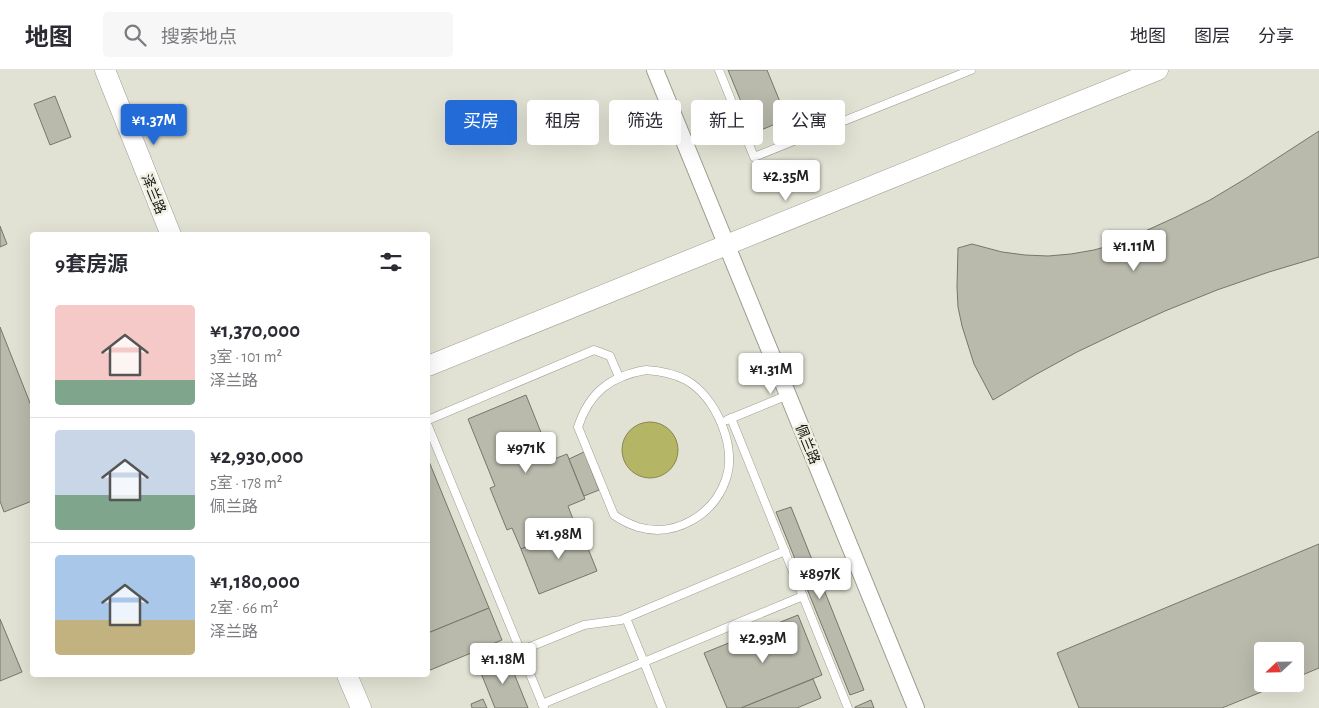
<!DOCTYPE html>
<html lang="zh">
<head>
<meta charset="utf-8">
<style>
	body { margin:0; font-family:"Alegreya Sans","Noto Sans SC",sans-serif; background:#f7f7f7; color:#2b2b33; height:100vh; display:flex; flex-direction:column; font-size:19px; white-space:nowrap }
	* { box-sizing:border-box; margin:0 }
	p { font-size:16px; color:#7c7c81 }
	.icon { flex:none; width:28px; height:28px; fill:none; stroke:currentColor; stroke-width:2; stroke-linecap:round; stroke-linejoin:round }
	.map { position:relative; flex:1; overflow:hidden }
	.panel { position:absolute; left:30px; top:162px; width:400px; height:445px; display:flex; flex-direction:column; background:#fff; border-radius:5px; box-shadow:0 5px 20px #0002 }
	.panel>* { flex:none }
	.guide { position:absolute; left:445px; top:30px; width:475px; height:45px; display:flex; gap:10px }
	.needle { width:32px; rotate:248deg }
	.controls { position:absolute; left:1254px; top:572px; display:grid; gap:10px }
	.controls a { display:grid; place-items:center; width:50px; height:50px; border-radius:5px; background:#fff; box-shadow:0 5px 20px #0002; font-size:25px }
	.price { position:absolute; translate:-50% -42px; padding:0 11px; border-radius:5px; background:#fff; color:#222; font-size:16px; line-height:32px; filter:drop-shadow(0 1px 2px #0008) }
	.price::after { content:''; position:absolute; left:50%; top:30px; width:15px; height:11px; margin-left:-8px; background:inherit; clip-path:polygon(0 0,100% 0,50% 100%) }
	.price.current { background:#236cd8; color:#fff }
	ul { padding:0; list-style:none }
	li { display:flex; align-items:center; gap:15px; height:125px; padding:0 25px }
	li+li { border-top:1px solid #e1e1e2 }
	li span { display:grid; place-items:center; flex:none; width:140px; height:100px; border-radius:5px; color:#555 }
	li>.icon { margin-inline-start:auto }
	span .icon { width:60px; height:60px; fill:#fffc; stroke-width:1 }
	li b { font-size:21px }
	h2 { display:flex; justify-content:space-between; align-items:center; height:60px; padding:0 25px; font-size:21px }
	.chip { padding:0 18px; border-radius:5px; background:#fff; box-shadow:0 5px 20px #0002; font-size:18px; line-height:45px }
	.chip.current { background:#236cd8; color:#fff }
	header { display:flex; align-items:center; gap:30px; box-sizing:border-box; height:70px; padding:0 25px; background:#fff; border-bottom:1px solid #e1e1e2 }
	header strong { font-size:24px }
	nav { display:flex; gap:28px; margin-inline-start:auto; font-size:18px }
	.search { width:350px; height:45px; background:#f7f7f7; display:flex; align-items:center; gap:12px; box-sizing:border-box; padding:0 18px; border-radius:5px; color:#7c7c81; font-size:19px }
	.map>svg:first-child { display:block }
</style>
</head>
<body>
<header>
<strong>地图</strong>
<div class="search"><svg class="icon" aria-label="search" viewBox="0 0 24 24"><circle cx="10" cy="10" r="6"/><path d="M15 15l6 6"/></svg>搜索地点</div>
<nav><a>地图</a><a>图层</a><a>分享</a></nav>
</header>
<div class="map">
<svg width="1319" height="638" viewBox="0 0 1319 638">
	<rect width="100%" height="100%" fill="#e2e2d4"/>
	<circle fill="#b5b566" stroke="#86864d" cx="650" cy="380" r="28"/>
	<g fill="#b9baac" stroke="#767669">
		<path d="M728 0H767L787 49 754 63Z"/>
		<path d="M55 26 71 67 50 75 34 34Z"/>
		<path d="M1319 61V187L1269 202 1217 220 1165 241 1121 261 1077 282 1035 305 993 330 974 294 962 256 958 237 957 217 958 178 972 174 1002 182 1025 185 1048 186 1071 184 1094 180 1119 173 1176 147 1210 130 1245 109Z"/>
		<path d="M0 156 7 174 0 177Z"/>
		<path d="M0 257 32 338V431L4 442 0 431Z"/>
		<path d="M526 325 544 370 541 371 549 391 567 384 585 429 568 436 576 457 521 479 512 458 507 460 490 418 495 416 468 349Z"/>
		<path d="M584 382 599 420 584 426 569 389Z"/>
		<path d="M428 389 489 538 428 563Z"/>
		<path d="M791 437 864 620 850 625 776 442Z"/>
		<path d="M579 456 597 501 539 524 521 479Z"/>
		<path d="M1319 474V598L1295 608V581H1262V614H1281L1222 638H1079L1057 583Z"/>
		<path d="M489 538 502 570 428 601V563Z"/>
		<path d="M798 545 822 605 741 638H727L704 583Z"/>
		<path d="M0 549 22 602 0 611Z"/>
		<path d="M507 586 528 638H495L479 598Z"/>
		<path d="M813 609 821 628 797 638H741Z"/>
		<path d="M483 629 487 638H472L471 634Z"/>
		<path d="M871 630 874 638H855V637Z"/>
	</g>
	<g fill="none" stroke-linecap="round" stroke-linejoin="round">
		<g stroke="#9d9e90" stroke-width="9">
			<g id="service">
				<path d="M719 0 754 87 971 0"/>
				<path d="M646 300C660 301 673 303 686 310 716 327 737 376 726 409 714 445 675 468 638 457 629 454 621 450 614 445L578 357C589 323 610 306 646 300Z"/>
				<path d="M731 348 848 638"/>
				<path d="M428 350 594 280 610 286 619 307"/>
				<path d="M727 350 788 325"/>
				<path d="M428 356 544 638"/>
				<path d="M520 581 584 555 621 550 785 481"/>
				<path d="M542 634 644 592 626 548"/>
				<path d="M662 638 644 592 803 526"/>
			</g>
		</g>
		<g stroke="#9d9e90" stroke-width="18">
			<path id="minor" d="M655 0 916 638"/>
		</g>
		<g stroke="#9d9e90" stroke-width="21">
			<g id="tertiary">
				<path d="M105 0 171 165"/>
				<path d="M428 296 1158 0"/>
				<path d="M347 605 361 638"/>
			</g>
		</g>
		<use href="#service" stroke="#fff" stroke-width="8"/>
		<use href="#minor" stroke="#fff" stroke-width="16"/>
		<use href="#tertiary" stroke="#fff" stroke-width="20"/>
	</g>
	<g text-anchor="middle" stroke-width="5" stroke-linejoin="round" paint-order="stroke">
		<g font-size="14" fill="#181813" stroke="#eff0e1">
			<text transform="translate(154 124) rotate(68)" y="5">泽兰路</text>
			<text transform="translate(808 374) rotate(68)" y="5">佩兰路</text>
		</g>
	</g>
</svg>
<div class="controls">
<a><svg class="needle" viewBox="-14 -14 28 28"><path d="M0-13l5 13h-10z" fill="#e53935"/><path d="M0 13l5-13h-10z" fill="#7c7c81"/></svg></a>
</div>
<b class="price current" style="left:154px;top:76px">¥1.37M</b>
<b class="price" style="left:786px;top:132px">¥2.35M</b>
<b class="price" style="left:1134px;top:202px">¥1.11M</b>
<b class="price" style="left:771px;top:325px">¥1.31M</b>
<b class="price" style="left:526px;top:404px">¥971K</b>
<b class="price" style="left:559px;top:490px">¥1.98M</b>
<b class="price" style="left:820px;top:530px">¥897K</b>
<b class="price" style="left:763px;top:594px">¥2.93M</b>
<b class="price" style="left:503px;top:615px">¥1.18M</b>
<div class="guide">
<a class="chip current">买房</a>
<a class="chip">租房</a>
<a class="chip">筛选</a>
<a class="chip">新上</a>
<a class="chip">公寓</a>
</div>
<section class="panel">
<h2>9套房源<svg class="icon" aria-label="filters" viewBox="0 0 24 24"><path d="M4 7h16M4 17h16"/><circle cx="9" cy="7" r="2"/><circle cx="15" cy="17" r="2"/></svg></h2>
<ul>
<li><span style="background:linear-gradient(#f6c9c9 75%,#7fa58c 0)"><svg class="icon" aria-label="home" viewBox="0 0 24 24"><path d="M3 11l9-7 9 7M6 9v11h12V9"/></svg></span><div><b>¥1,370,000</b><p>3室 · 101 m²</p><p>泽兰路</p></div></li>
<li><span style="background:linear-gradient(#c9d6e8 65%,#7fa58c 0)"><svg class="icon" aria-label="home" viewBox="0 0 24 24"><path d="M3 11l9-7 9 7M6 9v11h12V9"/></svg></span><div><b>¥2,930,000</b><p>5室 · 178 m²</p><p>佩兰路</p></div></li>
<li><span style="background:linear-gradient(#a9c7e8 65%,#c2b280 0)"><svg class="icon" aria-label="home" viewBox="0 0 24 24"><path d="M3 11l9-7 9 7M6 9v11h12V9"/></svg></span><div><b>¥1,180,000</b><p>2室 · 66 m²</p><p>泽兰路</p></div></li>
</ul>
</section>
</div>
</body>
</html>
